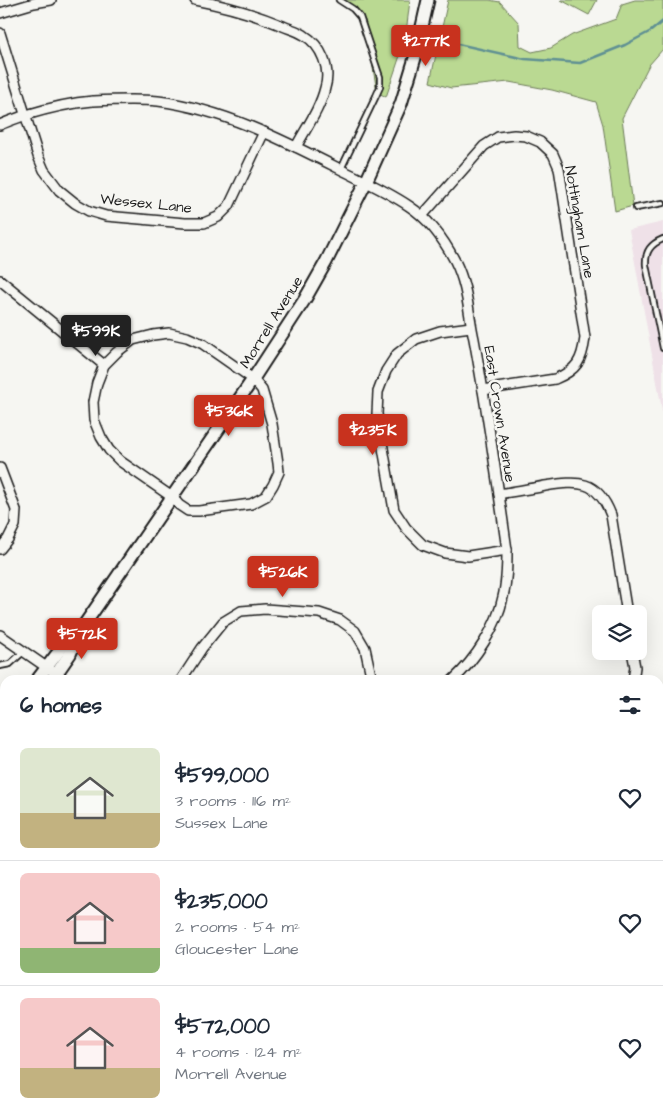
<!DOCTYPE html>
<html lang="en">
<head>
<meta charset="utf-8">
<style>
	body { margin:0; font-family:"Architects Daughter",sans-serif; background:#f2f2f3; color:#1f2937; height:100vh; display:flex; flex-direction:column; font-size:19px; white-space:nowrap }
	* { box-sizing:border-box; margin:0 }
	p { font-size:16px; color:#747a83 }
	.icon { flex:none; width:28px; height:28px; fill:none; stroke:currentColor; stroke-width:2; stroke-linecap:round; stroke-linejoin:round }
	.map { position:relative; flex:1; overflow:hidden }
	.sheet { position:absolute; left:0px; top:675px; width:664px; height:445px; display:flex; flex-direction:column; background:#fff; border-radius:15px 15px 0 0; box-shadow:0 5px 20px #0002 }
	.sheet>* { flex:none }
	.controls { position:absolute; left:592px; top:605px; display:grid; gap:10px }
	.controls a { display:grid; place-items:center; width:55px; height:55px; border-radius:8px; background:#fff; box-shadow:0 5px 20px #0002; font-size:25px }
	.price { position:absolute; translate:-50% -42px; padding:0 11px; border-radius:5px; background:#c8321e; color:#fff; font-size:16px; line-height:32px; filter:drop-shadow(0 1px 2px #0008) }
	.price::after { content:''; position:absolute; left:50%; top:30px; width:15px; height:11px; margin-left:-8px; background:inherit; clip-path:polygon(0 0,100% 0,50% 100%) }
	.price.current { background:#222; color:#fff }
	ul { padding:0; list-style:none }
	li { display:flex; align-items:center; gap:15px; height:125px; padding:0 20px }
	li+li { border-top:1px solid #e0e1e3 }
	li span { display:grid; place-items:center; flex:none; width:140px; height:100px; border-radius:8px; color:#555 }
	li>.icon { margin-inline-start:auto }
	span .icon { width:60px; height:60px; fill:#fffc; stroke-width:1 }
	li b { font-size:21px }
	h2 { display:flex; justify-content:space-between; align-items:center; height:60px; padding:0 20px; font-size:21px }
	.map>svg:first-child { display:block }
</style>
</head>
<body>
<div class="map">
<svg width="663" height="1120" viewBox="0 0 663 1120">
	<rect width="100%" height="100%" fill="#f6f6f2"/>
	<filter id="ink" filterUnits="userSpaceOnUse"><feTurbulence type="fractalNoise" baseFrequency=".02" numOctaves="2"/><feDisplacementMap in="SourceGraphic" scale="10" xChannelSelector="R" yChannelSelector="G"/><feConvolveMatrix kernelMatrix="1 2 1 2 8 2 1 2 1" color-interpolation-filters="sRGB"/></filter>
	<g filter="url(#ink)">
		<g fill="#efe1e8">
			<path d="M663 222V415L629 230Z"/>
			<path d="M37 1115H134L141 1120H38Z"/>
		</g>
		<g fill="#bad992" stroke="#6b7a57">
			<path d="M343 0H410L405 41 386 97 377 92 365 20Z"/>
			<path d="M448 0H489L500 2 519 23 520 46 532 52 551 48 572 35 616 19 622 4 635 0H663V49L649 65 622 118 633 206 615 211 603 125 596 102 552 90 509 82 451 88 430 82Z"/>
			<path d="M561 0H597L589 15Z"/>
		</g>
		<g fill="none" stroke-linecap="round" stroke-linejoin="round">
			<g stroke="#5f9093" stroke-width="2.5">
				<path d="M458 44 525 59 580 63 625 45 651 31 663 21"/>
				<path d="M187 1115 194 1120"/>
			</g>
			<g stroke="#1c1c1c" stroke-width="8">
				<g id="service">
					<path d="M339 0 353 9 360 17 380 77V87L376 96 341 169"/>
					<path d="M636 208 663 203"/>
					<path d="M663 239C651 244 645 251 646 265L663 348"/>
					<path d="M0 666 10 664 23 652"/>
					<path d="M659 978 663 972"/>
					<path d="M659 1002 663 1006"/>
					<path d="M659 1064 663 1067"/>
					<path d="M0 1094 5 1095"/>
					<path d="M121 1115 128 1120"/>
					<path d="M73 1120 75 1115"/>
				</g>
			</g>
			<g stroke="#1c1c1c" stroke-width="12">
				<g id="minor">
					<path d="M195 0C226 6 255 14 283 26 290 29 298 31 304 35 322 46 331 69 325 88 320 109 306 128 296 147"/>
					<path d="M0 13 34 3 51 0"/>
					<path d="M0 33 38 156 44 170 59 190 75 203 89 211 106 216 185 223H204L218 217 229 206 264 132"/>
					<path d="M0 125C8 121 18 118 26 115 49 108 70 103 93 101 115 100 136 99 158 101 222 109 281 139 338 168 362 180 387 191 409 206 429 219 444 240 455 261 468 287 468 312 474 339 487 409 497 479 507 550 507 566 507 581 503 597 497 627 475 660 453 680"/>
					<path d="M422 216 484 146 498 137 514 135 526 136 540 142 553 154 559 168 585 338C582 361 577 370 555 379L483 390"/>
					<path d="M0 280 104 365"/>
					<path d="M471 327 440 331 416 339 397 354 386 371 378 392 377 414 394 510 406 528 423 545 445 553 468 556 507 550"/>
					<path d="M169 333 187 337 203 344 253 379 262 390 272 424 278 463 279 472 273 485 266 496 251 504 199 511H188L179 505 172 497 120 461 109 450 101 437 94 420 93 402 97 383 104 365 117 352 133 340 153 335Z"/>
					<path d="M0 468 16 510 15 525 8 539 0 549"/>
					<path d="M499 494C515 491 530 489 545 486 579 481 597 479 611 515L627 614"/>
					<path d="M0 635 65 680"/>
					<path d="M632 651 635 667 633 680"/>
					<path d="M181 680 202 648 223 622 241 611 265 609 319 613 340 620 355 631 365 648 372 680"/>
					<path d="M659 821 660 827 659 832"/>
					<path d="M0 1012 5 1011"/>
					<path d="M560 1115 563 1120"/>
				</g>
			</g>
			<g stroke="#1c1c1c" stroke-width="15">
				<g id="tertiary">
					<path d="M37 680 63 646 76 634"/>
					<path d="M52 680 70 654 80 631 253 379 305 299 326 262 366 182 401 104 415 58 428 0"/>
					<path d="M0 735 5 727"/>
					<path d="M0 755 5 747"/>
					<path d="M0 1058 5 1073"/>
					<path d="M19 1115 20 1120"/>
				</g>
			</g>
			<g stroke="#1c1c1c" stroke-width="18">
				<g id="primary">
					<path d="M659 1089 663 1083"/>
					<path d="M634 1120 638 1115"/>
					<path d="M656 1120 663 1111"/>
				</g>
			</g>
			<use href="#service" stroke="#f6f6f2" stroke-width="4.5"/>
			<use href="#minor" stroke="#f6f6f2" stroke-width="9"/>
			<use href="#tertiary" stroke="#f6f6f2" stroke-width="11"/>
			<use href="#primary" stroke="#f5e382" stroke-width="14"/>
		</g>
	</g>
	<g text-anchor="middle" stroke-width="5" stroke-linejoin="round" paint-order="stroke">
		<g font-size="15" fill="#1c1c1c" stroke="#f6f6f2">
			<text transform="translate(146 203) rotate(6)" y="5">Wessex Lane</text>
			<text transform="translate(580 222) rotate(80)" y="5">Nottingham Lane</text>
			<text transform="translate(271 322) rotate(-58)" y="5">Morrell Avenue</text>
			<text transform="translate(500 414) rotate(81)" y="5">East Crown Avenue</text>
		</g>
	</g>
</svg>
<div class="controls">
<a><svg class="icon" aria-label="layers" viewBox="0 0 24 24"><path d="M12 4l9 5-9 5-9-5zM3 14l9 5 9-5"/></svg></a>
</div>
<b class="price" style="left:426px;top:67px">$277K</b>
<b class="price current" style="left:96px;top:357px">$599K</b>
<b class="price" style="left:229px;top:437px">$536K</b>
<b class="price" style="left:373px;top:456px">$235K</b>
<b class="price" style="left:283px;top:598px">$526K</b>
<b class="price" style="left:82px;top:660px">$572K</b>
<section class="sheet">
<h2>6 homes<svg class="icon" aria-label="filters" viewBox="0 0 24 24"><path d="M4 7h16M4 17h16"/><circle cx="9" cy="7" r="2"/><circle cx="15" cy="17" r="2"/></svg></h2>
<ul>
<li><span style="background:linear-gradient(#dfe7d0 65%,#c2b280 0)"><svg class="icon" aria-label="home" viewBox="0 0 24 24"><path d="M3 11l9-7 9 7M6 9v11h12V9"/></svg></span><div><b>$599,000</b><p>3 rooms · 116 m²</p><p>Sussex Lane</p></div><svg class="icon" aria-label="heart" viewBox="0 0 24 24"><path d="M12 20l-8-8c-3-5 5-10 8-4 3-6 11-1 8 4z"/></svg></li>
<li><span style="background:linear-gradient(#f6c9c9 75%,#8fb573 0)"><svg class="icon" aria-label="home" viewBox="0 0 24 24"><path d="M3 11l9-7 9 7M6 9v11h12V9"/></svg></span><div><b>$235,000</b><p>2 rooms · 54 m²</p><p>Gloucester Lane</p></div><svg class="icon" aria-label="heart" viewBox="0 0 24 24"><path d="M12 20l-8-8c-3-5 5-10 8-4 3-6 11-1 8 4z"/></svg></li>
<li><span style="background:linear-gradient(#f6c9c9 70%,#c2b280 0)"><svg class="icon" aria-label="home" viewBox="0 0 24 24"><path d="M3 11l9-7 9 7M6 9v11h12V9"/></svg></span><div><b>$572,000</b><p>4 rooms · 124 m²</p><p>Morrell Avenue</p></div><svg class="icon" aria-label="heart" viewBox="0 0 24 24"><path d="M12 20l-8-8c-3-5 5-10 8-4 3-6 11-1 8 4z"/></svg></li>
</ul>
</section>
</div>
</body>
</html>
